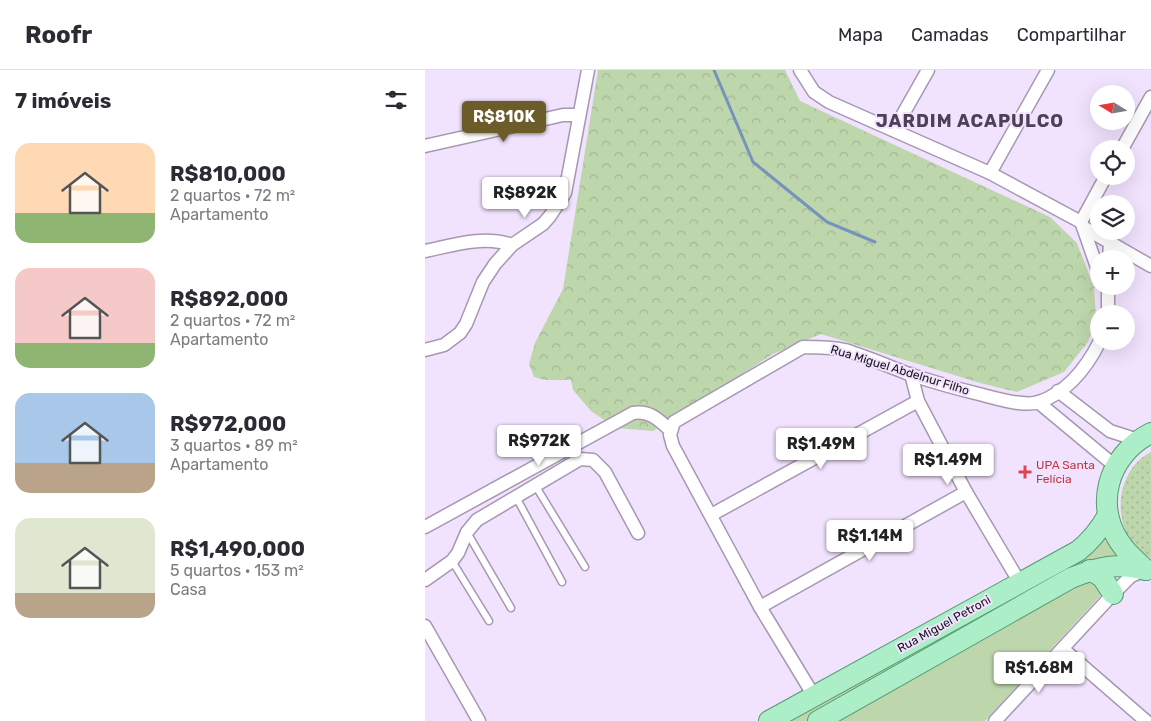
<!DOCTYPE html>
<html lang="pt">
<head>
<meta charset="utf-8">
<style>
	body { margin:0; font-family:Rubik,sans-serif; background:#f2f2f3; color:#2b2b33; height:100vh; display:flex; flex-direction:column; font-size:19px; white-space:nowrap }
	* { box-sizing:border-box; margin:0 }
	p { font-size:16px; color:#7c7c81 }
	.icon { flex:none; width:28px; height:28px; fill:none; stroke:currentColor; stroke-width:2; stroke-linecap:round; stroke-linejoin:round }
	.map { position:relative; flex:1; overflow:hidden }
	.sheet { display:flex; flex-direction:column; background:#fff; width:425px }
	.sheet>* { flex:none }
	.needle { width:32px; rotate:281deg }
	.fabs { position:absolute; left:665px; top:15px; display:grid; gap:10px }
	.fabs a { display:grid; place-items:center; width:45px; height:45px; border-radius:50%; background:#fff; box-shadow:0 5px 20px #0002; font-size:25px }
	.price { position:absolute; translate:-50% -42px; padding:0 11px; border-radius:5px; background:#fff; color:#222; font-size:16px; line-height:32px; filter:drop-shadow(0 1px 2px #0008) }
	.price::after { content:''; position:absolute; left:50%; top:30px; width:15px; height:11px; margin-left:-8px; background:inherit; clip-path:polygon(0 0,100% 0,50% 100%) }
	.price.active { background:#6b5c2a; color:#fff }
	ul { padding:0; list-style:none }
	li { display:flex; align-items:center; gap:15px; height:125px; padding:0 15px }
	li span { display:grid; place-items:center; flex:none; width:140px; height:100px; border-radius:15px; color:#555 }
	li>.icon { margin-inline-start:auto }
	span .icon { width:60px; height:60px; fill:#fffc; stroke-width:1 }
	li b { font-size:21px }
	h2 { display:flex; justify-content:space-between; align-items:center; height:60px; padding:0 15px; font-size:21px }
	header { display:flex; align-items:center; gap:30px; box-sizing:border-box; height:70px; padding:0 25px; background:#fff; border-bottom:1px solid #e1e1e2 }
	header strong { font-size:24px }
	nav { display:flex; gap:28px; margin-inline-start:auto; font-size:18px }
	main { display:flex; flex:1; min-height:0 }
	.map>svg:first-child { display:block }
</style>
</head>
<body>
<header>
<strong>Roofr</strong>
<nav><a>Mapa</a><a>Camadas</a><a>Compartilhar</a></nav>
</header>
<main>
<section class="sheet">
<h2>7 imóveis<svg class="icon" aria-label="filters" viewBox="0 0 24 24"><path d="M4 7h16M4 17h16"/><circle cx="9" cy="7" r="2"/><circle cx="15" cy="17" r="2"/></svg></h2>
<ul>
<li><span style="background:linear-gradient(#ffd9b3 70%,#8fb573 0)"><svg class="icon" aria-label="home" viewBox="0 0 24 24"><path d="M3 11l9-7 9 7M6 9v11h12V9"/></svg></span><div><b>R$810,000</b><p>2 quartos · 72 m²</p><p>Apartamento</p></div></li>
<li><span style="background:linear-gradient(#f6c9c9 75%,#8fb573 0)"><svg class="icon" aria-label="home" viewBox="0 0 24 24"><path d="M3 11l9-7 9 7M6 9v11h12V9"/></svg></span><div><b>R$892,000</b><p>2 quartos · 72 m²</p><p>Apartamento</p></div></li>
<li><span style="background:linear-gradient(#a9c7e8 70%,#b9a48a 0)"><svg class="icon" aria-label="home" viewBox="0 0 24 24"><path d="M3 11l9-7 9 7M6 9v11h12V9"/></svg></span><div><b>R$972,000</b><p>3 quartos · 89 m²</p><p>Apartamento</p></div></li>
<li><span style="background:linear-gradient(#dfe7d0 75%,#b9a48a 0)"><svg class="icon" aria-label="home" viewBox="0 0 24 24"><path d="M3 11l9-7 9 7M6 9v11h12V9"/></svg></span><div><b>R$1,490,000</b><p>5 quartos · 153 m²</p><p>Casa</p></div></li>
</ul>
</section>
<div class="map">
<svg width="726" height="651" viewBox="0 0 726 651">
	<defs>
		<pattern id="grass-dots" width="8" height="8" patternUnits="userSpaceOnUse" patternTransform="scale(1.25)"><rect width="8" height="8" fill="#bed6ac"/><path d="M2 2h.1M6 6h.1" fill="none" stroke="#a3b793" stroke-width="1.8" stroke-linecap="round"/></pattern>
		<pattern id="forest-crowns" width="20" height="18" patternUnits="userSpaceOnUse" patternTransform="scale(1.25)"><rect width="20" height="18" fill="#bed6ac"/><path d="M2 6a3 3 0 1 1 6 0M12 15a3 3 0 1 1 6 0" fill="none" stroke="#a3b793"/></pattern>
	</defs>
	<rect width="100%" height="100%" fill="#f1e2fd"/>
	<path fill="url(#grass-dots)" d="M726 382V488C685 468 686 402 726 382Z"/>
	<path fill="url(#forest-crowns)" d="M173 0H360L375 31 625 147 652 173 669 217 671 248 663 272 639 302 592 322 555 313 396 264 348 284 228 361 191 358 166 341 148 320 146 310H120L109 307 104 294 110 273 138 219Z"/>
	<g fill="#bed6ac">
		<path d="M679 465 700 490 561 550 381 651H355Z"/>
		<path d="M666 507 677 522 676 525 560 651H412Z"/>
	</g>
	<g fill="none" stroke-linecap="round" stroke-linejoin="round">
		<path stroke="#7693bc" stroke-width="3" d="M289 0 328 92 402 152 450 172"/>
		<g stroke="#a798b2" stroke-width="9">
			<g id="service">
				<path d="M110 415 160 497"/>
				<path d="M91 427 137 512"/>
				<path d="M43 464 86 538"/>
				<path d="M27 491 64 551"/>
			</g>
		</g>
		<g stroke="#a798b2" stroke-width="15">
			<g id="minor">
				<path d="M375 0 389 22 404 32 565 103 656 152 658 157 726 196"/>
				<path d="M469 60 503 0"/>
				<path d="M0 76 138 45H154"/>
				<path d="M697 79 726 27"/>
				<path d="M565 103 623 0"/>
				<path d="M656 152 681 106"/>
				<path d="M658 157 674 203"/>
				<path d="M0 181C29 175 58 165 87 175"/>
				<path d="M684 189 685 173"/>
				<path d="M683 244V216"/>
				<path d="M0 280 19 275 35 263 41 254 58 212 70 194 87 175 118 154 125 146 140 123 163 0"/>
				<path d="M486 304 493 331 541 422 595 513"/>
				<path d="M633 321 685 361 713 370"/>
				<path d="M613 332 690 396"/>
				<path d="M286 445 493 331"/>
				<path d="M0 457 208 343C225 340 234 350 246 361"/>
				<path d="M0 510 27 491 33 483 42 462 52 450 155 389 168 390 180 402 213 463"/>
				<path d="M335 537 541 422"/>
				<path d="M0 556 54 651"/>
				<path d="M638 579 721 651"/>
				<path d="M389 626 335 537 248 376 245 365 249 352 378 277C392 277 406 277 420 280 442 287 463 296 484 304 508 312 533 319 558 325 573 329 600 337 614 332 643 322 662 297 675 271"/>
				<path d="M570 651 688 524 706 506 719 501"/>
			</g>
		</g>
		<g stroke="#539a73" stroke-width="22">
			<g id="primary">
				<path d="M665 500 677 507 688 524"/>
				<path d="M721 500C714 493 705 486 699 478 667 439 682 385 726 363"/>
				<path d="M344 651 653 481C666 471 675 459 683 445"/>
				<path d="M393 651 646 508C676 496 690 493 721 500"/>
			</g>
		</g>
		<use href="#service" stroke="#fff" stroke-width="6"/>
		<use href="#minor" stroke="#fff" stroke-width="12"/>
		<use href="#primary" stroke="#abeec7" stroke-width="20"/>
	</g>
	<path fill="#e0444e" stroke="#f1e2fd" stroke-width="2" d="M597.5 394.5h5v5h5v5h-5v5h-5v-5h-5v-5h5z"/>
	<g text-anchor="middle" stroke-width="4" stroke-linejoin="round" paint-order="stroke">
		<g font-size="12" fill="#18131c" stroke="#f1e2fd">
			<text transform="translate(475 300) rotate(17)" y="4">Rua Miguel Abdelnur Filho</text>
			<text transform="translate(519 554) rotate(-29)" y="4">Rua Miguel Petroni</text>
		</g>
		<g font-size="12" fill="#be3a42" stroke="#f1e2fd" text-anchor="start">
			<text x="611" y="399">UPA Santa<tspan x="611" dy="14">Felícia</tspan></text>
		</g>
		<g font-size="18" font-weight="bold" letter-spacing="1" fill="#4e4157" stroke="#f1e2fd">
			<text x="545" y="57">JARDIM ACAPULCO</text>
		</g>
	</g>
</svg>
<div class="fabs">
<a><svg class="needle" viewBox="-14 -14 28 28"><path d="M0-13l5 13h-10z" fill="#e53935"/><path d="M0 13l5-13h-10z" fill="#7c7c81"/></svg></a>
<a><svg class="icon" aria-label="locate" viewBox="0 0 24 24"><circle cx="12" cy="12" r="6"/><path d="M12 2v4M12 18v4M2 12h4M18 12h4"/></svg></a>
<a><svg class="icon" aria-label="layers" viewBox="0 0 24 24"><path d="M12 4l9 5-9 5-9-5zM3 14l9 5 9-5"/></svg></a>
<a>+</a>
<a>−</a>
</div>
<b class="price active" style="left:79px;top:73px">R$810K</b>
<b class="price" style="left:100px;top:149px">R$892K</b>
<b class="price" style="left:114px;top:397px">R$972K</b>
<b class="price" style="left:396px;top:400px">R$1.49M</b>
<b class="price" style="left:523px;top:416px">R$1.49M</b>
<b class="price" style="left:445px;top:492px">R$1.14M</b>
<b class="price" style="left:614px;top:624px">R$1.68M</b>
</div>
</main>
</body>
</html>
